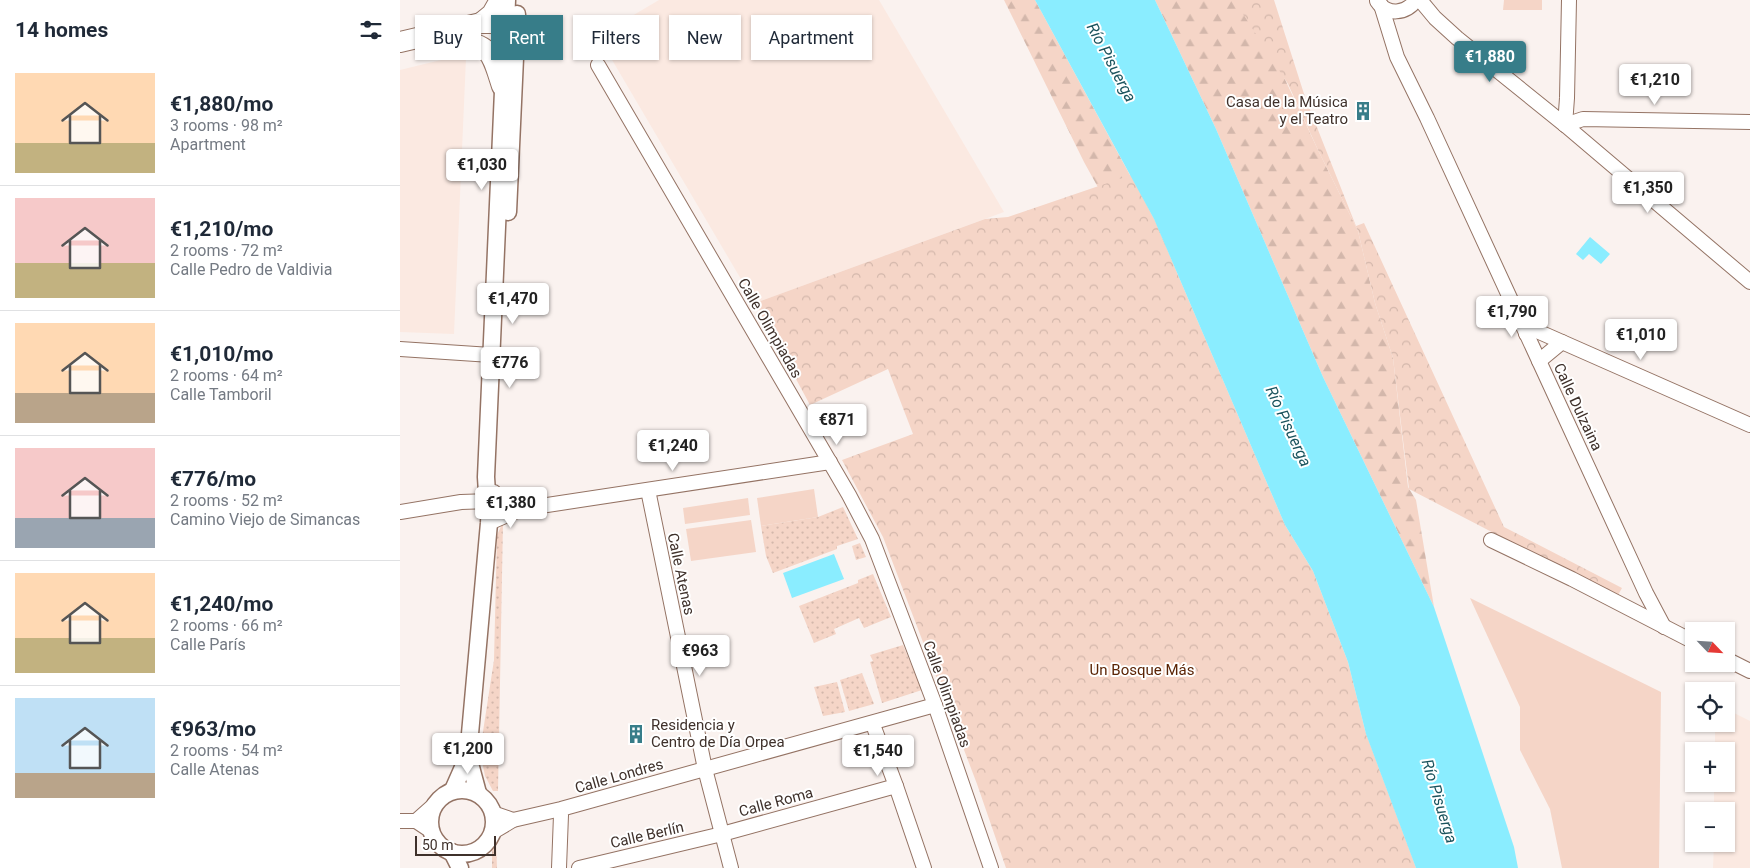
<!DOCTYPE html>
<html lang="en">
<head>
<meta charset="utf-8">
<style>
	body { margin:0; font-family:Roboto,sans-serif; background:#f6f6f7; color:#1f2937; height:100vh; display:flex; flex-direction:column; font-size:19px; white-space:nowrap }
	* { box-sizing:border-box; margin:0 }
	p { font-size:16px; color:#747a83 }
	.icon { flex:none; width:28px; height:28px; fill:none; stroke:currentColor; stroke-width:2; stroke-linecap:round; stroke-linejoin:round }
	.map { position:relative; flex:1; overflow:hidden }
	.panel { display:flex; flex-direction:column; background:#fff; width:400px }
	.panel>* { flex:none }
	.top-card { position:absolute; left:15px; top:15px; width:475px; height:45px; display:flex; gap:10px }
	.needle { width:32px; rotate:115deg }
	.controls { position:absolute; left:1285px; top:622px; display:grid; gap:10px }
	.controls a { display:grid; place-items:center; width:50px; height:50px; border-radius:0px; background:#fff; box-shadow:0 1px 4px #0004; font-size:25px }
	.scale { position:absolute; left:15px; bottom:12px; width:81px; box-sizing:border-box; padding-left:5px; border:2px solid #3f312b; border-top:0; font-size:14px; line-height:18px; white-space:nowrap; color:#3f312b; -webkit-text-stroke:4px #fff; paint-order:stroke }
	.price { position:absolute; translate:-50% -42px; padding:0 11px; border-radius:5px; background:#fff; color:#222; font-size:16px; line-height:32px; filter:drop-shadow(0 1px 2px #0008) }
	.price::after { content:''; position:absolute; left:50%; top:30px; width:15px; height:11px; margin-left:-8px; background:inherit; clip-path:polygon(0 0,100% 0,50% 100%) }
	.price.current { background:#377d89; color:#fff }
	ul { padding:0; list-style:none }
	li { display:flex; align-items:center; gap:15px; height:125px; padding:0 15px }
	li+li { border-top:1px solid #e0e1e3 }
	li span { display:grid; place-items:center; flex:none; width:140px; height:100px; border-radius:0px; color:#555 }
	li>.icon { margin-inline-start:auto }
	span .icon { width:60px; height:60px; fill:#fffc; stroke-width:1 }
	li b { font-size:21px }
	h2 { display:flex; justify-content:space-between; align-items:center; height:60px; padding:0 15px; font-size:21px }
	.chip { padding:0 18px; border-radius:0px; background:#fff; box-shadow:0 1px 4px #0004; font-size:18px; line-height:45px }
	.chip.current { background:#377d89; color:#fff }
	main { display:flex; flex:1; min-height:0 }
	.map>svg:first-child { display:block }
</style>
</head>
<body>
<main>
<section class="panel">
<h2>14 homes<svg class="icon" aria-label="filters" viewBox="0 0 24 24"><path d="M4 7h16M4 17h16"/><circle cx="9" cy="7" r="2"/><circle cx="15" cy="17" r="2"/></svg></h2>
<ul>
<li><span style="background:linear-gradient(#ffd9b3 70%,#c2b280 0)"><svg class="icon" aria-label="home" viewBox="0 0 24 24"><path d="M3 11l9-7 9 7M6 9v11h12V9"/></svg></span><div><b>€1,880/mo</b><p>3 rooms · 98 m²</p><p>Apartment</p></div></li>
<li><span style="background:linear-gradient(#f6c9c9 65%,#c2b280 0)"><svg class="icon" aria-label="home" viewBox="0 0 24 24"><path d="M3 11l9-7 9 7M6 9v11h12V9"/></svg></span><div><b>€1,210/mo</b><p>2 rooms · 72 m²</p><p>Calle Pedro de Valdivia</p></div></li>
<li><span style="background:linear-gradient(#ffd9b3 70%,#b9a48a 0)"><svg class="icon" aria-label="home" viewBox="0 0 24 24"><path d="M3 11l9-7 9 7M6 9v11h12V9"/></svg></span><div><b>€1,010/mo</b><p>2 rooms · 64 m²</p><p>Calle Tamboril</p></div></li>
<li><span style="background:linear-gradient(#f6c9c9 70%,#9aa5b1 0)"><svg class="icon" aria-label="home" viewBox="0 0 24 24"><path d="M3 11l9-7 9 7M6 9v11h12V9"/></svg></span><div><b>€776/mo</b><p>2 rooms · 52 m²</p><p>Camino Viejo de Simancas</p></div></li>
<li><span style="background:linear-gradient(#ffd9b3 65%,#c2b280 0)"><svg class="icon" aria-label="home" viewBox="0 0 24 24"><path d="M3 11l9-7 9 7M6 9v11h12V9"/></svg></span><div><b>€1,240/mo</b><p>2 rooms · 66 m²</p><p>Calle París</p></div></li>
<li><span style="background:linear-gradient(#bfe0f5 75%,#b9a48a 0)"><svg class="icon" aria-label="home" viewBox="0 0 24 24"><path d="M3 11l9-7 9 7M6 9v11h12V9"/></svg></span><div><b>€963/mo</b><p>2 rooms · 54 m²</p><p>Calle Atenas</p></div></li>
</ul>
</section>
<div class="map">
<svg width="1350" height="868" viewBox="0 0 1350 868">
	<defs>
		<pattern id="grass-dots" width="8" height="8" patternUnits="userSpaceOnUse" patternTransform="scale(1.25)"><rect width="8" height="8" fill="#f5d5c7"/><path d="M2 2h.1M6 6h.1" fill="none" stroke="#d3b7ab" stroke-width="1.8" stroke-linecap="round"/></pattern>
		<pattern id="forest-firs" width="22" height="20" patternUnits="userSpaceOnUse" patternTransform="scale(1.25)"><rect width="22" height="20" fill="#f5d5c7"/><path d="M5 1l3.5 6h-7zM16 11l3.5 6h-7z" fill="#d3b7ab"/></pattern>
		<pattern id="park-crowns" width="20" height="18" patternUnits="userSpaceOnUse" patternTransform="scale(1.25)"><rect width="20" height="18" fill="#f5d5c7"/><path d="M2 6a3 3 0 1 1 6 0M12 15a3 3 0 1 1 6 0" fill="none" stroke="#d3b7ab"/></pattern>
	</defs>
	<rect width="100%" height="100%" fill="#faf2ef"/>
	<g fill="#fbe9e1">
		<path d="M259 0H479L604 212 355 303 198 36Z"/>
		<path d="M66 58 54 334 0 332V70L45 59Z"/>
		<path d="M1326 709 1350 721V868H1313L1314 844H1326V811H1314V784H1326V751H1315V724H1326Z"/>
	</g>
	<g fill="url(#grass-dots)">
		<path d="M443 507 458 539 437 546V549L373 573 366 556 361 526 418 517Z"/>
		<path d="M103 522 98 791H93L85 776 80 751 94 660 97 535Z"/>
		<path d="M460 543 466 557 456 560 452 546Z"/>
		<path d="M473 574 491 617 464 628 459 618 434 629 436 634 414 643 399 606 458 583V580Z"/>
		<path d="M503 645 522 690 482 703 470 662 473 661 470 655Z"/>
		<path d="M462 673 474 704 449 711 440 680Z"/>
		<path d="M437 682 445 712 423 716 414 687Z"/>
		<path d="M96 843 97 868H92V845Z"/>
	</g>
	<g fill="url(#forest-firs)">
		<path d="M604 0H635L757 225 966 734 1016 868 806 383 684 162Z"/>
		<path d="M755 0H848L918 150 958 231 975 303 993 358 1008 487 1016 500 1034 607 923 377 816 129Z"/>
	</g>
	<g fill="url(#park-crowns)">
		<path d="M834 0H874L905 97 956 226 964 223 1104 527 1222 588 1217 597 1009 489 993 358 975 303 958 231 918 150 888 84Z"/>
		<path d="M731 175 754 219 885 525 913 571 948 662 966 734 1016 868H606L577 784 483 537 442 460 513 434 488 369 410 405 355 303 585 219 608 217Z"/>
	</g>
	<g fill="#f5d5c7">
		<path d="M1104 0H1142V10H1103Z"/>
		<path d="M414 489 418 517 361 526 357 498Z"/>
		<path d="M348 498 350 515 285 524 283 508Z"/>
		<path d="M351 520 356 552 291 561 286 529Z"/>
		<path d="M1070 598 1261 692 1259 868H1162L1150 809 1120 750V707Z"/>
	</g>
	<g fill="#8aedff">
		<path d="M635 0H755L816 129 923 377 1034 607 1114 847 1118 868H1016L966 734 948 662 913 571 885 525 754 219Z"/>
		<path d="M1190 237 1210 254 1201 264 1189 254 1183 260 1176 254Z"/>
		<path d="M434 554 444 579 392 598 383 573Z"/>
	</g>
	<g fill="none" stroke-linecap="round" stroke-linejoin="round">
		<g stroke="#947364" stroke-width="16">
			<g id="minor">
				<path d="M1020 0 1035 18 1057 38 1165 125 1350 282"/>
				<path d="M977 1C987 16 1006 14 1016 0"/>
				<path d="M981 5 997 57 1027 118 1246 593 1264 627"/>
				<path d="M198 65 449 495 472 539 535 705 591 868"/>
				<path d="M1165 125 1183 119 1350 122"/>
				<path d="M1165 125 1167 98 1169 0"/>
				<path d="M1126 334 1137 331 1162 342"/>
				<path d="M0 349 91 355"/>
				<path d="M1139 361 1162 342 1350 425"/>
				<path d="M248 490 305 769 331 868"/>
				<path d="M94 492 102 501 121 509"/>
				<path d="M0 512 61 502 90 501"/>
				<path d="M89 523 121 509 430 462"/>
				<path d="M1091 540 1172 579 1294 642"/>
				<path d="M1326 659 1350 671"/>
				<path d="M475 730 496 786 524 868"/>
				<path d="M93 813 113 820"/>
				<path d="M0 821H16L31 831"/>
				<path d="M16 821 34 805"/>
				<path d="M93 832 113 820 161 809 535 705"/>
				<path d="M159 868 161 815"/>
				<path d="M179 868 322 834 496 786"/>
			</g>
		</g>
		<g stroke="#947364" stroke-width="19">
			<g id="major">
				<path d="M108 212 117 14"/>
				<path d="M68 756 78 793"/>
				<circle cx="62" cy="822" r="32"/>
				<path d="M53 790 68 756 89 523 90 501 87 493 86 477 107 0"/>
				<path d="M52 852 60 868"/>
			</g>
		</g>
		<g stroke="#947364" stroke-width="22">
			<g id="highway">
				<path d="M81 23 92 14 100 0"/>
				<path d="M55 39C92 46 91 52 102 86"/>
				<path d="M0 42 81 23H93L105 29"/>
			</g>
		</g>
		<use href="#minor" stroke="#fff" stroke-width="14"/>
		<use href="#major" stroke="#fff" stroke-width="16"/>
		<use href="#highway" stroke="#fff" stroke-width="20"/>
	</g>
	<defs>
		<g id="building-bare" transform="scale(1.5)"><path d="M-4-6H4V6H1V3H-1V6H-4ZM-2.5-4.3h1.7v1.8h-1.7ZM.8-4.3h1.7v1.8H.8ZM-2.5-1h1.7V.8h-1.7ZM.8-1h1.7V.8H.8Z" fill="#377d89" stroke="#fff" stroke-width="2.5" paint-order="stroke"/></g>
	</defs>
	<g fill-rule="evenodd">
		<use href="#building-bare" x="963" y="111"/>
		<use href="#building-bare" x="236" y="734"/>
	</g>
	<g text-anchor="middle" stroke-width="4" stroke-linejoin="round" paint-order="stroke">
		<g font-size="15" fill="#3f312b" stroke="#fff" text-anchor="end">
			<text x="948" y="107">Casa de la Música<tspan x="948" dy="17">y el Teatro</tspan></text>
			<text x="251" y="730" text-anchor="start">Residencia y<tspan x="251" dy="17">Centro de Día Orpea</tspan></text>
		</g>
		<g font-size="15" fill="#3f312b" stroke="#fff">
			<text transform="translate(370 328) rotate(60)" y="5">Calle Olimpiadas</text>
			<text transform="translate(1178 407) rotate(65)" y="5">Calle Dulzaina</text>
			<text transform="translate(281 574) rotate(78)" y="5">Calle Atenas</text>
			<text transform="translate(547 694) rotate(70)" y="5">Calle Olimpiadas</text>
			<text transform="translate(219 776) rotate(-16)" y="5">Calle Londres</text>
			<text transform="translate(376 802) rotate(-15)" y="5">Calle Roma</text>
			<text transform="translate(247 835) rotate(-13)" y="5">Calle Berlín</text>
		</g>
		<g font-size="15" fill="#5b2405" stroke="#fff">
			<text x="742" y="675">Un Bosque Más</text>
		</g>
		<g font-size="16" font-style="italic" fill="#1b545e" stroke="#fff">
			<text transform="translate(712 62) rotate(62)" y="6">Río Pisuerga</text>
			<text transform="translate(889 426) rotate(65)" y="6">Río Pisuerga</text>
			<text transform="translate(1040 801) rotate(73)" y="6">Río Pisuerga</text>
		</g>
	</g>
</svg>
<div class="controls">
<a><svg class="needle" viewBox="-14 -14 28 28"><path d="M0-13l5 13h-10z" fill="#e53935"/><path d="M0 13l5-13h-10z" fill="#747a83"/></svg></a>
<a><svg class="icon" aria-label="locate" viewBox="0 0 24 24"><circle cx="12" cy="12" r="6"/><path d="M12 2v4M12 18v4M2 12h4M18 12h4"/></svg></a>
<a>+</a>
<a>−</a>
</div>
<div class="scale">50 m</div>
<b class="price current" style="left:1090px;top:83px">€1,880</b>
<b class="price" style="left:1255px;top:106px">€1,210</b>
<b class="price" style="left:82px;top:191px">€1,030</b>
<b class="price" style="left:1248px;top:214px">€1,350</b>
<b class="price" style="left:113px;top:325px">€1,470</b>
<b class="price" style="left:1112px;top:338px">€1,790</b>
<b class="price" style="left:1241px;top:361px">€1,010</b>
<b class="price" style="left:110px;top:389px">€776</b>
<b class="price" style="left:437px;top:446px">€871</b>
<b class="price" style="left:273px;top:472px">€1,240</b>
<b class="price" style="left:111px;top:529px">€1,380</b>
<b class="price" style="left:300px;top:677px">€963</b>
<b class="price" style="left:68px;top:775px">€1,200</b>
<b class="price" style="left:478px;top:777px">€1,540</b>
<div class="top-card">
<a class="chip">Buy</a>
<a class="chip current">Rent</a>
<a class="chip">Filters</a>
<a class="chip">New</a>
<a class="chip">Apartment</a>
</div>
</div>
</main>
</body>
</html>
